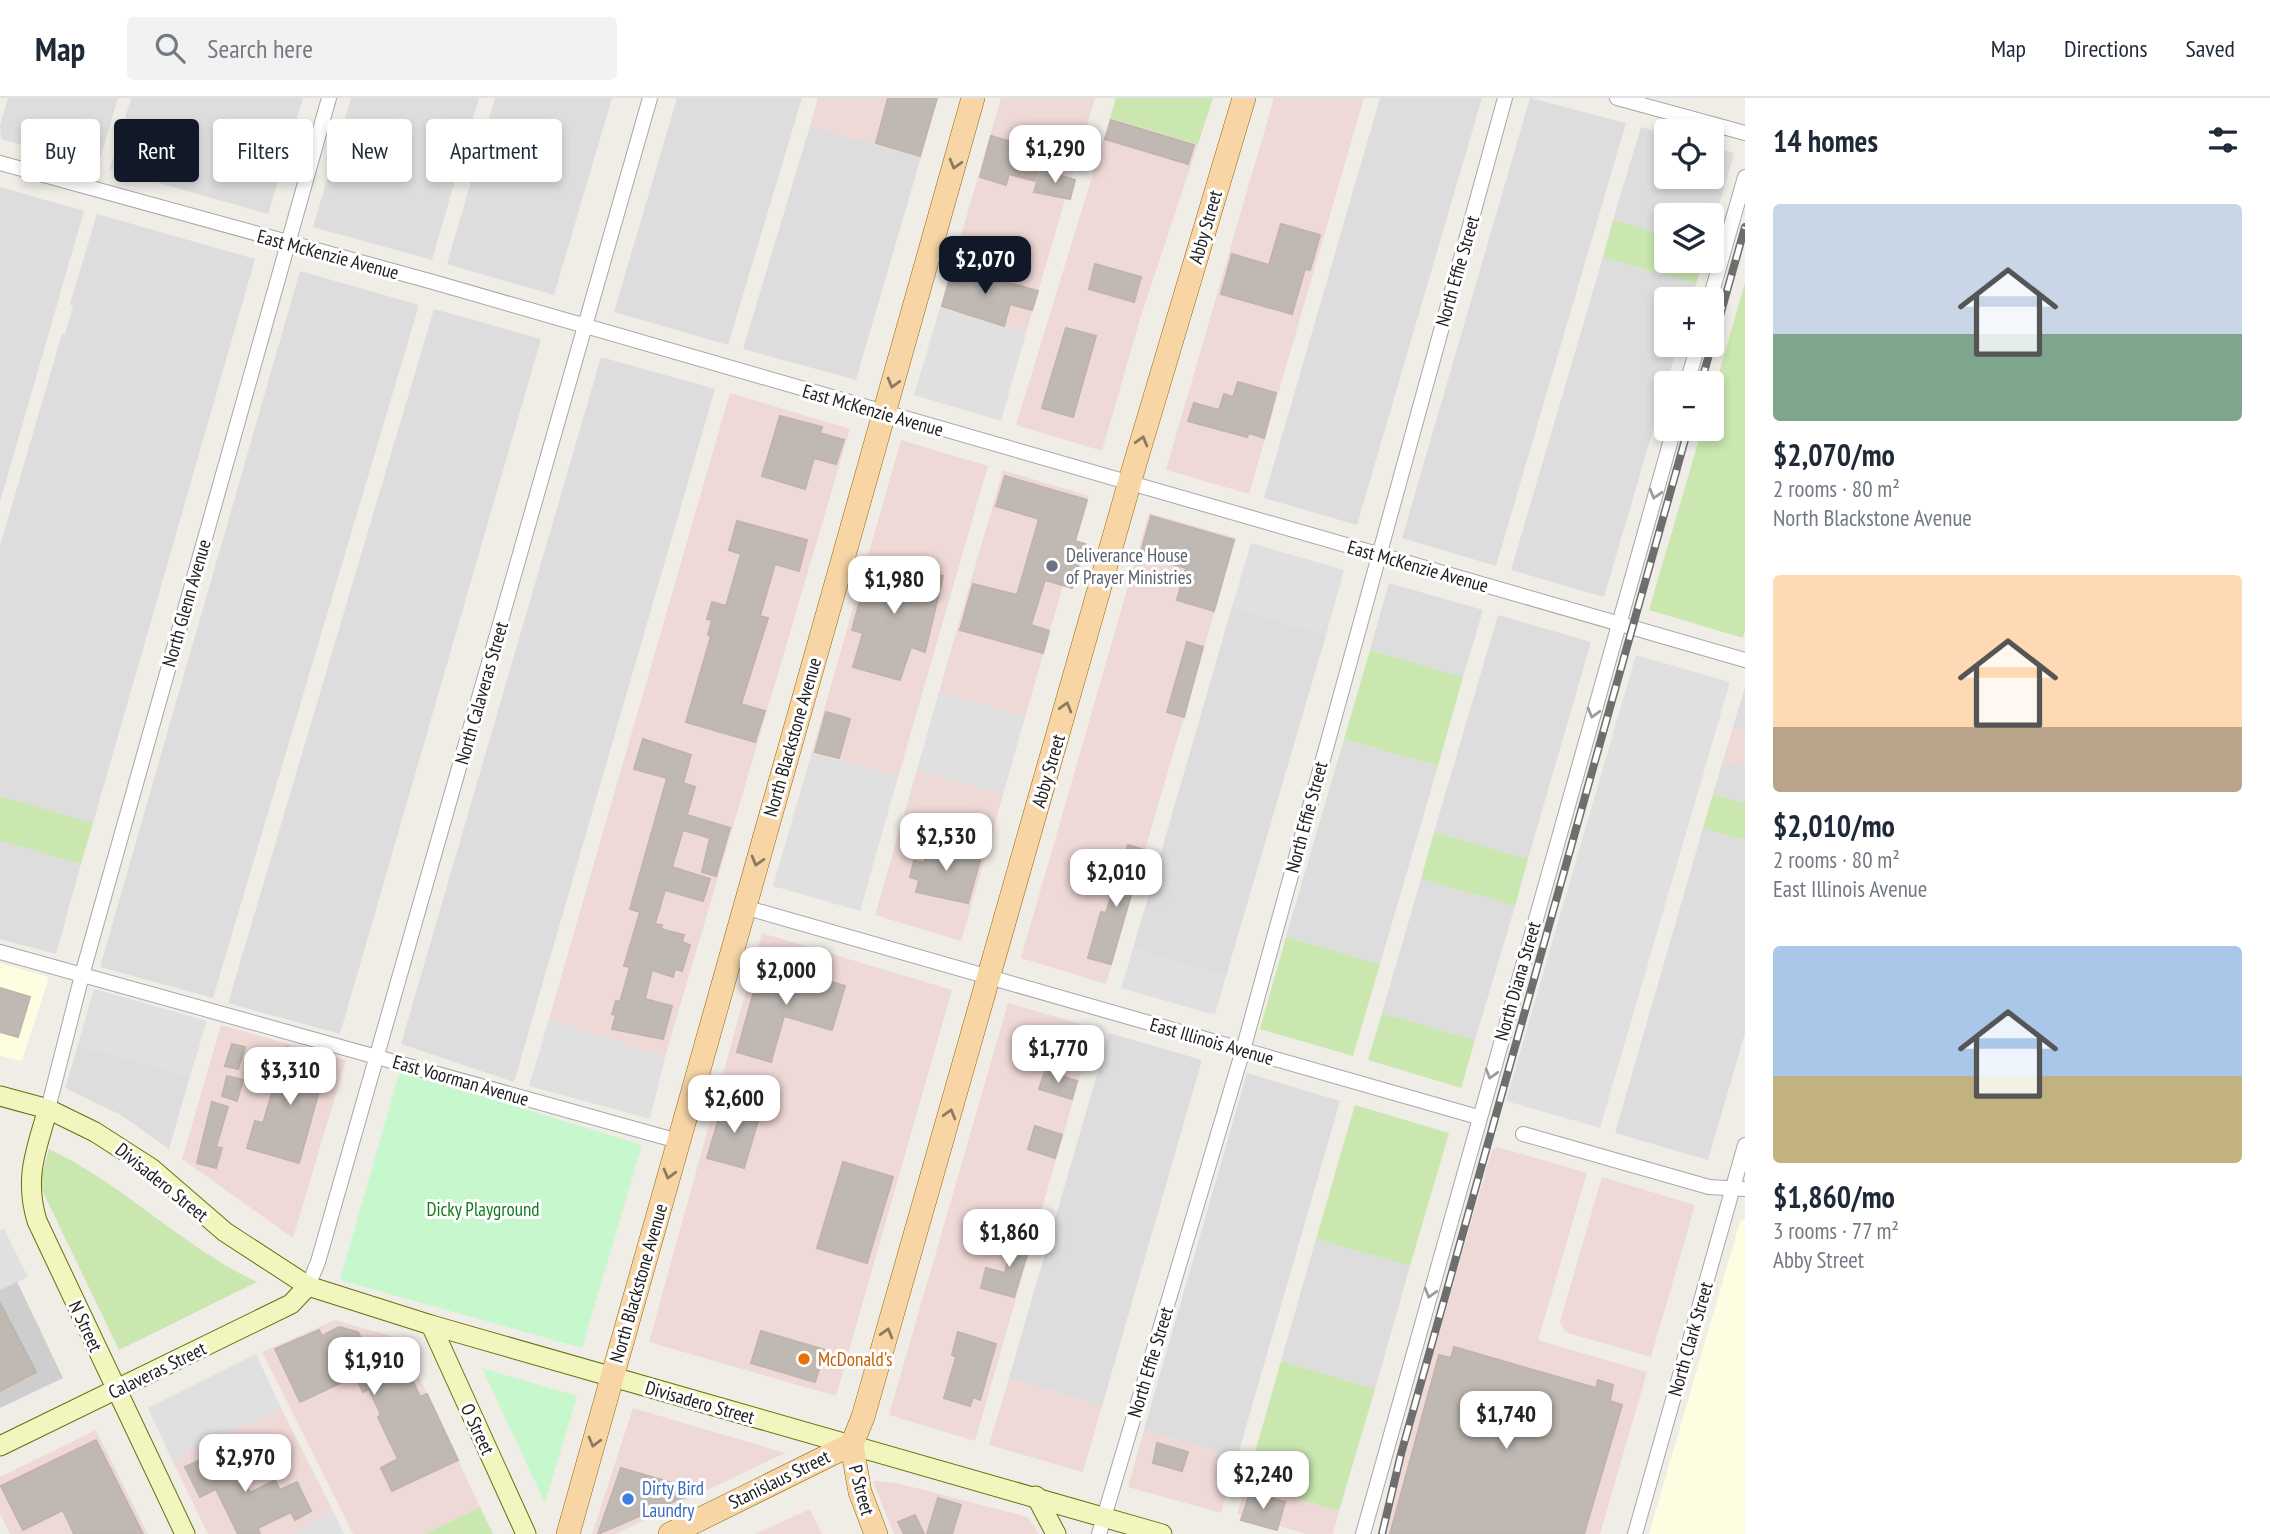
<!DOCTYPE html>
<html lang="en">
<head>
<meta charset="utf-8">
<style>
	body { margin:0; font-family:"PT Sans Narrow",sans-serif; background:#f2f2f3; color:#1f2937; height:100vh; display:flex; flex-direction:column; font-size:26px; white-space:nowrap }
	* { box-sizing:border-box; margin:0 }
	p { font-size:23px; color:#747a83 }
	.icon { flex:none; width:38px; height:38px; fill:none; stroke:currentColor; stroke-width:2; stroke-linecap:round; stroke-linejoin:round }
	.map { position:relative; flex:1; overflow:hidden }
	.sheet { display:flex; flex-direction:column; background:#fff; width:525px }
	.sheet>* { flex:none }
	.guide { position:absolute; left:21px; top:21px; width:665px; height:63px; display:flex; gap:14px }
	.buttons { position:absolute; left:1654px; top:21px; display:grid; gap:14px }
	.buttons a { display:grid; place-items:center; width:70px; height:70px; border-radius:7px; background:#fff; box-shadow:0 4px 10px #0003; font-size:35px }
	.price { position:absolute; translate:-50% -60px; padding:0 16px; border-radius:14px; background:#fff; color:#222; font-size:23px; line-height:46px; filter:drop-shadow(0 2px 4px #0008) }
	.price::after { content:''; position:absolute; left:50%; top:42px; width:21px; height:16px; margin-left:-10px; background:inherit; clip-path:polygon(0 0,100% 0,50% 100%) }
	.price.current { background:#111827; color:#fff }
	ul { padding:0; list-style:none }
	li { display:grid; align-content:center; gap:14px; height:371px; padding:0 28px }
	li span { display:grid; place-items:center; height:217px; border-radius:7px; color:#555 }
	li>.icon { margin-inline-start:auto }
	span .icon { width:126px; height:126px; fill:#fffc; stroke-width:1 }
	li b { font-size:30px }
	h2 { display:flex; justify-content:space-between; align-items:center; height:84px; padding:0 28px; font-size:30px }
	.pill { padding:0 24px; border-radius:7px; background:#fff; box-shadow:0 4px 10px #0003; font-size:24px; line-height:63px }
	.pill.current { background:#111827; color:#fff }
	header { display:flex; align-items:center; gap:42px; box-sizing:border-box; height:98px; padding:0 35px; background:#fff; border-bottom:2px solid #e0e1e3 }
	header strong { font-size:33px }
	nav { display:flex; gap:38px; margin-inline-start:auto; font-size:24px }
	.search { width:490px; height:63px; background:#f2f2f3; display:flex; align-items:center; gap:18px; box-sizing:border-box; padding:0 24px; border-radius:7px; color:#747a83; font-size:26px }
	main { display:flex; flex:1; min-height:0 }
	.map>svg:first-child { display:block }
</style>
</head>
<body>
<header>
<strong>Map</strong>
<div class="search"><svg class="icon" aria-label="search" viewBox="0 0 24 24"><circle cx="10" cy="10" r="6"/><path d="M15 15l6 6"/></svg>Search here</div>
<nav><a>Map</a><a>Directions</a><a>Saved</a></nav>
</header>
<main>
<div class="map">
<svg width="1745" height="1436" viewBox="0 0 1745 1436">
	<rect width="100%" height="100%" fill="#f0ede7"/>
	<g fill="#dedddd">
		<path d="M8 0H118L98 68 1 41 0 27Z"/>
		<path d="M131 0H303L268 116 110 71Z"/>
		<path d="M351 0H479L432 162 313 129Z"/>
		<path d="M495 0H612L554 197 447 166Z"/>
		<path d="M677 0H802L728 247 614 214Z"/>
		<path d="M1380 0H1482L1357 427 1264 400Z"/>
		<path d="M1530 0 1626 25 1496 468 1402 440Z"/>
		<path d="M810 28 921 59 856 282 743 251Z"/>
		<path d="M1641 29 1666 36V79H1712V49L1734 55 1712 133V117H1666V137L1613 122Z"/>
		<path d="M0 89 84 113 0 404Z"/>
		<path d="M97 116 255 161 93 725 0 698V448L62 236H65L73 208 70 206Z"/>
		<path d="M1603 159 1696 186 1691 201H1666V247H1678L1604 499 1511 472Z"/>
		<path d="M300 173 419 207 213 900 100 869Z"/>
		<path d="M434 211 541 241 340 936 228 905Z"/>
		<path d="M601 259 715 291 514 984 401 946Z"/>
		<path d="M1389 485 1483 512 1463 579 1370 552Z"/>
		<path d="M1232 509 1326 537 1226 878 1133 851Z"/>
		<path d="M1498 517 1591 544 1528 761 1434 734Z"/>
		<path d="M1745 589V633L1733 629Z"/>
		<path d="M1344 641 1438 668 1380 866 1286 839Z"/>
		<path d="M1723 663 1745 669V705L1713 696Z"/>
		<path d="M1703 730 1745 742V935L1708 1062 1615 1035Z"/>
		<path d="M0 743 81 766 56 856 0 841Z"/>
		<path d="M1421 781 1515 808 1475 942 1382 915Z"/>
		<path d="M1109 935 1202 962 1102 1308 1009 1280Z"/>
		<path d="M78 947 190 978 169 1051 121 1017 65 990Z"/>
		<path d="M1247 975 1340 1003 1237 1360 1144 1332Z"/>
		<path d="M1316 1141 1410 1168 1375 1291 1281 1263Z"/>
	</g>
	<g fill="#efd9d7">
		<path d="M818 0H938L921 59 810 28Z"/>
		<path d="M1001 0H1095L1026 235 940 210Z"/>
		<path d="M1274 0H1364L1249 396 1166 372Z"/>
		<path d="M1110 20 1198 46 1140 221 1102 353 1016 327Z"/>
		<path d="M730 295 850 331 665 959 549 921Z"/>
		<path d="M901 342 988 368 898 679 812 654Z"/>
		<path d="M1003 372 1089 398 1025 619 939 594Z"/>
		<path d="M1149 415 1236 440 1106 886 1021 860Z"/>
		<path d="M1733 629 1745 633V669L1723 663Z"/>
		<path d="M917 672 1003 697 961 843 875 817Z"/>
		<path d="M762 835 952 892 836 1298 649 1244Z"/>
		<path d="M1008 905 1094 930 975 1343 889 1317Z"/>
		<path d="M221 927 346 962 293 1140 182 1061Z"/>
		<path d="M1498 1049 1587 1075 1538 1242 1647 1274 1600 1436H1385V1422L1492 1052Z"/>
		<path d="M1602 1079 1695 1107 1651 1259 1565 1234 1560 1224Z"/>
		<path d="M335 1222 401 1241 480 1409 425 1436H353L262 1254Z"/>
		<path d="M1009 1280 1102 1308 1083 1374 989 1347Z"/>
		<path d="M281 1310 333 1413 291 1436H208L172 1362Z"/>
		<path d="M633 1310 785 1355 615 1436H592Z"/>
		<path d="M96 1332 148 1436H10L0 1416V1379Z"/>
		<path d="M1144 1332 1237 1360 1221 1415 1128 1389Z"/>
		<path d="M873 1383 897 1385 1028 1419 1039 1436H894Z"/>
		<path d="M1246 1386 1339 1413 1333 1436H1306L1237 1416Z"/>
		<path d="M810 1411 822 1436H755Z"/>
	</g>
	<g fill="#fdfde2">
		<path d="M0 865 49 879 22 963 0 958Z"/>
		<path d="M1745 1121V1436H1649L1740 1124Z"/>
	</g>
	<path fill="#cecece" d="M0 1148 63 1280 0 1310Z"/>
	<g fill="#cae7b0">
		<path d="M1116 0H1213L1198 46 1110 20Z"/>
		<path d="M1613 122 1666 137V163H1703L1696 186 1603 159Z"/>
		<path d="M1745 185V532L1743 540 1649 512 1702 331H1712V299Z"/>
		<path d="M1370 552 1463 579 1438 668 1344 641Z"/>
		<path d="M1713 696 1745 705V742L1703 730Z"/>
		<path d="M0 698 93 725 81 766 0 743Z"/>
		<path d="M1434 734 1528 761 1515 808 1421 781Z"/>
		<path d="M1286 839 1380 866 1353 958 1260 931Z"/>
		<path d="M1382 915 1475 942 1461 990 1368 962Z"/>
		<path d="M1355 1007 1449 1035 1410 1168 1316 1141Z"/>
		<path d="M49 1051C125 1087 181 1148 257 1184L119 1252 39 1086Z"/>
		<path d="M1281 1263 1375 1291 1339 1413 1246 1386Z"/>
		<path d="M480 1409 493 1436H425Z"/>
	</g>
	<g fill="#c7f7cc">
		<path d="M400 973 642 1047 582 1250 340 1182Z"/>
		<path d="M482 1270 577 1298 545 1405Z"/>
	</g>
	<g fill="#e0e0e0">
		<path d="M940 210 1026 235 1001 323 914 297Z"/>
		<path d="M1251 445 1344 472 1326 537 1232 509Z"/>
		<path d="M1636 557 1730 584 1600 1030 1506 1003Z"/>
		<path d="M939 594 1025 619 1003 697 917 672Z"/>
		<path d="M812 654 898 679 860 813 773 788Z"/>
		<path d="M1133 851 1226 878 1215 917 1121 890Z"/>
		<path d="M94 891 207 923 190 978 78 947Z"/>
		<path d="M549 921 665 959 650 1021 529 988Z"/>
		<path d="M4 1131 28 1179 0 1192V1133Z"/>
		<path d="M256 1256 281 1310 172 1362 148 1310Z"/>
		<path d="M333 1413 344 1436H291Z"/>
	</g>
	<g fill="#c0b9b3" stroke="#c1b4aa" stroke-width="2">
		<path d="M888 0H937L920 58 876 45Z"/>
		<path d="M1111 22 1194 47 1188 66 1105 41Z"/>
		<path d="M991 38 1043 53 1035 83 1009 76 1006 87 980 79Z"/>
		<path d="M1041 72 1075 82 1070 101 1034 94Z"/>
		<path d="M1281 126 1320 137 1310 172 1305 171 1292 216 1221 196 1232 156 1269 167Z"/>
		<path d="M1095 166 1141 179 1134 204 1089 191Z"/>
		<path d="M953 169 1038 193 1032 212 1010 206 1004 228 942 208Z"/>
		<path d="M1066 230 1096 238 1073 319 1042 310Z"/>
		<path d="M1238 284 1276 295 1264 340 1249 335 1247 339 1188 323 1194 305 1219 312 1224 296 1233 299Z"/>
		<path d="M780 318 822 329 820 335 844 342 836 366 814 360 805 391 762 378Z"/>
		<path d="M1005 378 1087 402 1075 443 1085 446 1072 490 1045 482 1031 527 1049 533 1043 555 960 532 973 486 1017 497 1039 421 996 408Z"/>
		<path d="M1151 418 1234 442 1214 513 1177 502 1186 470 1140 457Z"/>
		<path d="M737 423 807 442 799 473 775 466 760 518 768 520 741 606 765 613 755 644 686 624 711 538 708 537 712 522 707 521 712 504 726 508 741 456 729 452Z"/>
		<path d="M872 459 943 478 925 554 911 549 900 582 853 569 863 535 852 532Z"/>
		<path d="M1187 544 1203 549 1184 619 1167 614Z"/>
		<path d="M826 614 850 621 839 660 815 654Z"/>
		<path d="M643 641 691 657 683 685 695 689 687 717 730 730 716 778 702 774 710 740 683 732 672 769 710 781 703 803 665 792 655 826 662 827 661 831 684 837 682 844 690 847 682 873 675 871 673 879 652 872 645 901 672 908 663 941 612 931 616 917 612 916 616 903 620 904 630 869 624 868 640 814 630 811 667 680 634 671Z"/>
		<path d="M930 744 981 759 968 805 916 794 919 782 910 779 914 763 924 765Z"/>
		<path d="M1128 747 1144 752 1111 866 1088 860 1101 814 1106 815Z"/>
		<path d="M762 864 845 888 832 932 784 918 771 964 737 954Z"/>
		<path d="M0 890 30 899 18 939 0 934Z"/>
		<path d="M232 946 245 949 238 971 225 968Z"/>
		<path d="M286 949 328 961 299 1065 247 1050 255 1023 263 1025Z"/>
		<path d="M1045 973 1077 983 1072 1001 1039 991Z"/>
		<path d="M227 978 243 982 237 1003 222 998Z"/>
		<path d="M724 1003 761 1013 744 1070 707 1060Z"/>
		<path d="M212 1004 228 1009 216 1049 222 1050 216 1070 197 1065Z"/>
		<path d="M1035 1028 1062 1037 1055 1060 1028 1051Z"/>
		<path d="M843 1064 893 1079 867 1165 817 1150Z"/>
		<path d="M1015 1135 1032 1140 1014 1199 981 1190 986 1170 1005 1175Z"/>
		<path d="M0 1205 36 1274 0 1293Z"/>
		<path d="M339 1229 358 1234 373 1262 401 1250 413 1270 408 1273 420 1299 427 1296 458 1362 392 1393 381 1370 398 1361 378 1319 381 1317 369 1291 363 1294 355 1278 300 1304 275 1251 319 1232 322 1238Z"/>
		<path d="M761 1233 825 1252 815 1284 751 1265Z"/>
		<path d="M958 1234 996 1246 980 1302 973 1299 970 1308 944 1300 956 1259 952 1257Z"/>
		<path d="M1454 1249 1596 1290 1598 1282 1613 1287 1610 1303 1622 1307 1584 1436H1390L1439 1257 1451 1260Z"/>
		<path d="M96 1342 143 1436H74L63 1412 23 1432 1 1388Z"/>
		<path d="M1157 1345 1188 1354 1182 1373 1153 1365Z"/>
		<path d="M228 1349 250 1395 275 1382 280 1392 297 1384 311 1413 295 1422 291 1414 258 1430 260 1436H238L216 1391 200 1399 185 1369Z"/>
		<path d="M621 1370 686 1389 684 1399 598 1436Z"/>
		<path d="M1250 1394 1285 1404 1277 1432 1241 1422Z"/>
		<path d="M938 1400 961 1407 952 1436H927Z"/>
		<path d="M915 1417 924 1436H904L898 1424Z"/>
	</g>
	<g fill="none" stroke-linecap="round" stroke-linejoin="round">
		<g stroke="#a7a7a7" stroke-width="16">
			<g id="street">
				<path d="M1617 0 1745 35"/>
				<path d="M0 65 433 184 1745 562"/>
				<path d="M1710 201 1745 79"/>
				<path d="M1687 285 1698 247"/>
				<path d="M744 809 1478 1019"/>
				<path d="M0 854 678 1043"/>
				<path d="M48 1011 82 877 329 0"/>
				<path d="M1523 1036 1709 1089 1745 1091"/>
				<path d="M308 1188 318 1164 650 0"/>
				<path d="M1099 1436 1243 952 1505 0"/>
				<path d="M1363 1436 1674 331"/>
				<path d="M1635 1436 1745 1047"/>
			</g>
		</g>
		<g stroke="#65720b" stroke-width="21">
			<g id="secondary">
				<path d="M0 998 48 1011 95 1034 151 1070 225 1134 308 1188 431 1227 1162 1436"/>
				<path d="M48 1011C36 1052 24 1080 37 1123L185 1436"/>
				<path d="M431 1227 526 1436"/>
				<path d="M0 1348 291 1206 308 1188"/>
				<path d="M1036 1398 1056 1436"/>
			</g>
		</g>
		<g stroke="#936809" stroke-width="24">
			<g id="primary">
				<path d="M568 1436 973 0"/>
				<path d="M670 1436 852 1346"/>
				<path d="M876 1436 860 1394 854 1360 852 1346 863 1319 1134 369 1244 0"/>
			</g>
		</g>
		<use href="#street" stroke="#fff" stroke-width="14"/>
		<use href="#secondary" stroke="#f2f6be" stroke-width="19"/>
		<use href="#primary" stroke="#f7d5a5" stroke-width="23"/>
		<g stroke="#6e6e6e" stroke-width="8">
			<g id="rail">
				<path d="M1701 285 1745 129"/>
				<path d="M1382 1436 1401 1356 1688 331"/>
			</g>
		</g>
		<use href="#rail" stroke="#fff" stroke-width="5" stroke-dasharray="16" stroke-linecap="butt"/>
	</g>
	<defs><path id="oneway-chevron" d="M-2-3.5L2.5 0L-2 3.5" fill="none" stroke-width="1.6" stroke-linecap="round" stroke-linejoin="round" transform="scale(1.75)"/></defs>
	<g stroke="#8c7a62">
		<use href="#oneway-chevron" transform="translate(955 66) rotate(106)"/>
		<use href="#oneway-chevron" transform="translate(893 285) rotate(106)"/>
		<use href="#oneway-chevron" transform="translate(1142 343) rotate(-74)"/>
		<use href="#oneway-chevron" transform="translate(1066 609) rotate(-74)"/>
		<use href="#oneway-chevron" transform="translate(757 763) rotate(106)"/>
		<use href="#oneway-chevron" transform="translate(950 1016) rotate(-74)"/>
		<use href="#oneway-chevron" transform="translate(669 1076) rotate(105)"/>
		<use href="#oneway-chevron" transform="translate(887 1235) rotate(-74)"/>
		<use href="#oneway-chevron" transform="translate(594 1344) rotate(105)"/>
	</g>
	<g stroke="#9b9b9b">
		<use href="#oneway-chevron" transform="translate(1655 396) rotate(106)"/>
		<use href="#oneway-chevron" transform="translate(1593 615) rotate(106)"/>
		<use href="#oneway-chevron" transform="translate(1491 976) rotate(106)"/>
		<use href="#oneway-chevron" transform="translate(1430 1195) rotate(106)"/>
	</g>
	<circle fill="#6b7280" stroke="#fff" stroke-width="2.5" cx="1052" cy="468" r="7"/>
	<circle fill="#e8710a" stroke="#fff" stroke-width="2.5" cx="804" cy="1261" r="7"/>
	<circle fill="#3f7fe0" stroke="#fff" stroke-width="2.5" cx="628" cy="1401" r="7"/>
	<g text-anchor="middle" stroke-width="6" stroke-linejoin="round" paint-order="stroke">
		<g font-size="19" fill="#202020" stroke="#fff">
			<text transform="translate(1205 129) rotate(-74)" y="7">Abby Street</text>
			<text transform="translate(328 156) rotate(15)" y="7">East McKenzie Avenue</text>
			<text transform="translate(1457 173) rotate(-74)" y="7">North Effie Street</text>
			<text transform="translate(873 312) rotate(16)" y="7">East McKenzie Avenue</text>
			<text transform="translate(1418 468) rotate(16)" y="7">East McKenzie Avenue</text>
			<text transform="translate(186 505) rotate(-74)" y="7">North Glenn Avenue</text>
			<text transform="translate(481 595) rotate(-74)" y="7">North Calaveras Street</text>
			<text transform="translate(792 639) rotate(-74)" y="7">North Blackstone Avenue</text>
			<text transform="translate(1048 673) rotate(-74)" y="7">Abby Street</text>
			<text transform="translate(1306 719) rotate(-75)" y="7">North Effie Street</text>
			<text transform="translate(1517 883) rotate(-74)" y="7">North Diana Street</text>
			<text transform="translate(1212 943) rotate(16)" y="7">East Illinois Avenue</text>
			<text transform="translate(461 982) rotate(16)" y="7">East Voorman Avenue</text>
			<text transform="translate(162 1084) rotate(39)" y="7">Divisadero Street</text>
			<text transform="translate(638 1185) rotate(-74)" y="7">North Blackstone Avenue</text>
			<text transform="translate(86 1228) rotate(65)" y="7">N Street</text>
			<text transform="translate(1690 1241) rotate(-74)" y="7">North Clark Street</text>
			<text transform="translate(1150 1264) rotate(-73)" y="7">North Effie Street</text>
			<text transform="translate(157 1272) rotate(-26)" y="7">Calaveras Street</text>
			<text transform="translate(700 1304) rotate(16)" y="7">Divisadero Street</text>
			<text transform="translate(478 1331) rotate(65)" y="7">O Street</text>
			<text transform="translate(779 1381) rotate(-26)" y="7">Stanislaus Street</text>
			<text transform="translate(862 1392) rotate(75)" y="7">P Street</text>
		</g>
		<g font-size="19" fill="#5b616d" stroke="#fff" text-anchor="start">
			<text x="1066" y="464">Deliverance House<tspan x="1066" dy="22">of Prayer Ministries</tspan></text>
		</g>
		<g font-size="19" fill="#12791d" stroke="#fff">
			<text x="483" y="1118">Dicky Playground</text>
		</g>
		<g font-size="19" fill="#c56008" stroke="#fff" text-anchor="start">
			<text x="818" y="1268">McDonald's</text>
		</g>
		<g font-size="19" fill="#366cbe" stroke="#fff" text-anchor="start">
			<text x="642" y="1397">Dirty Bird<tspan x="642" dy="22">Laundry</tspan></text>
		</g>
	</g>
</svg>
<div class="buttons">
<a><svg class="icon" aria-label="locate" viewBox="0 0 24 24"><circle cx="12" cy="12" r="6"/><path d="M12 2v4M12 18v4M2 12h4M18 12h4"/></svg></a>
<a><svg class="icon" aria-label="layers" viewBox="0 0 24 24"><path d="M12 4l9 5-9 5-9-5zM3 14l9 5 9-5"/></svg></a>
<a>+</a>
<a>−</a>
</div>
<b class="price" style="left:1055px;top:87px">$1,290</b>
<b class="price current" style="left:985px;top:198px">$2,070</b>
<b class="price" style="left:894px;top:518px">$1,980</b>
<b class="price" style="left:946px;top:775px">$2,530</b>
<b class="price" style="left:1116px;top:811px">$2,010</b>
<b class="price" style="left:786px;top:909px">$2,000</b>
<b class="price" style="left:1058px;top:987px">$1,770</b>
<b class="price" style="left:290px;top:1009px">$3,310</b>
<b class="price" style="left:734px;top:1037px">$2,600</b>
<b class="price" style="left:1009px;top:1171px">$1,860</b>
<b class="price" style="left:374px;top:1299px">$1,910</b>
<b class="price" style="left:1506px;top:1353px">$1,740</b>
<b class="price" style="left:245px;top:1396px">$2,970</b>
<b class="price" style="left:1263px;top:1413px">$2,240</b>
<div class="guide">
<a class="pill">Buy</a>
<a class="pill current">Rent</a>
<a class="pill">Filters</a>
<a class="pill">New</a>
<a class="pill">Apartment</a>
</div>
</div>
<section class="sheet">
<h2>14 homes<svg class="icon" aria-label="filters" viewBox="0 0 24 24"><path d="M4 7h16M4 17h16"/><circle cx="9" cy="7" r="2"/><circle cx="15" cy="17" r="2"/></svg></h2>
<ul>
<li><span style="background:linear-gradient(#c9d6e8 60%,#7fa58c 0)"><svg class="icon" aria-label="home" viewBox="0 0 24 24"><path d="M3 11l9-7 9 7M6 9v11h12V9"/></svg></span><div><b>$2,070/mo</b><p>2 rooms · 80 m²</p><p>North Blackstone Avenue</p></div></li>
<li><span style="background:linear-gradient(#ffd9b3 70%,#b9a48a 0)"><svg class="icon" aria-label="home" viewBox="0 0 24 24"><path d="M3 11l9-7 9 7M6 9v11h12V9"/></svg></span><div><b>$2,010/mo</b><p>2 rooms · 80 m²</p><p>East Illinois Avenue</p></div></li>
<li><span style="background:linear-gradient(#a9c7e8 60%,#c2b280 0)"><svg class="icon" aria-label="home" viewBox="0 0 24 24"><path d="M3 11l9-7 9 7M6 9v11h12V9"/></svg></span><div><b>$1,860/mo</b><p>3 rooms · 77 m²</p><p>Abby Street</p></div></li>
</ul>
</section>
</main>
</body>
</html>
